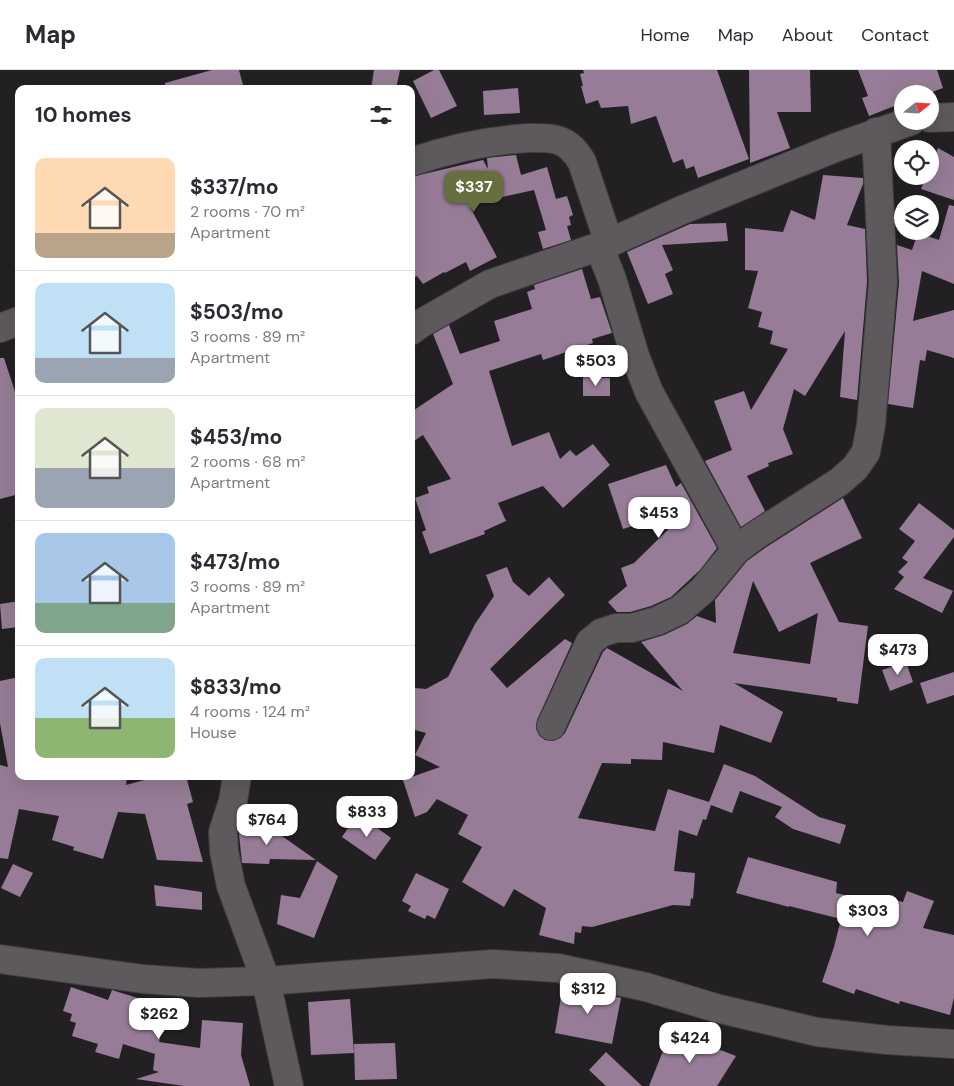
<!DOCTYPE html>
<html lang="en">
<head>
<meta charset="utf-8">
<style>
	body { margin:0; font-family:"DM Sans",sans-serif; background:#f7f7f7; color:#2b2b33; height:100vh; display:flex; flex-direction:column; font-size:19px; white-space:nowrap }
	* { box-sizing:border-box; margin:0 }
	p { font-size:16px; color:#7c7c81 }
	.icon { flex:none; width:28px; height:28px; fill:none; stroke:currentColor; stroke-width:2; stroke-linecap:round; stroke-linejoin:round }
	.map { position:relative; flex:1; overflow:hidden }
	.side { position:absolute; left:15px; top:15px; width:400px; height:695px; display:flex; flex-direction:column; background:#fff; border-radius:10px; box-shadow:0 5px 20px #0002 }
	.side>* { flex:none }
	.needle { width:32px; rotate:72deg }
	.controls { position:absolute; left:894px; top:15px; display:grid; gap:10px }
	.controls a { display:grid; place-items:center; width:45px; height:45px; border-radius:50%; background:#fff; box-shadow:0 5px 20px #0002; font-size:25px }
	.price { position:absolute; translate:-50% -42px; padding:0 11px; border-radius:10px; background:#fff; color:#222; font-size:16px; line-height:32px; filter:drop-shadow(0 1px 2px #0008) }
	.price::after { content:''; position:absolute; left:50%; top:30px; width:15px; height:11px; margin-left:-8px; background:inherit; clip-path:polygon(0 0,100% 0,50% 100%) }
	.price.on { background:#686f3e; color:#fff }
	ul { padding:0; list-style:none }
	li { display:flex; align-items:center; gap:15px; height:125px; padding:0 20px }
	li+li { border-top:1px solid #e1e1e2 }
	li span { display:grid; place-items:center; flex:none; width:140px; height:100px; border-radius:10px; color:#555 }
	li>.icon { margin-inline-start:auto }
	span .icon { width:60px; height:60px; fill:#fffc; stroke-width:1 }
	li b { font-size:21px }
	h2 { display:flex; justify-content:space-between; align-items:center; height:60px; padding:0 20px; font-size:21px }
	header { display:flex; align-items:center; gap:30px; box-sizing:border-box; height:70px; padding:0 25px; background:#fff; border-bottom:1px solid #e1e1e2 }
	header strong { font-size:24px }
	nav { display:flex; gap:28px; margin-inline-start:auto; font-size:18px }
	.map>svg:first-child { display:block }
</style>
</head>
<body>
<header>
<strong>Map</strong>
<nav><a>Home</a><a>Map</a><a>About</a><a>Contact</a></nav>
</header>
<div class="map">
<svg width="954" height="1016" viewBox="0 0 954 1016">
	<rect width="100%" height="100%" fill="#232023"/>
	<g fill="#967c96" fill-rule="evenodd">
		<path d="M212 0H239L244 19H165V13Z"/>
		<path d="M374 0H400L396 19H371Z"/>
		<path d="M434 0H439L457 36 431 48 413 11Z"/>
		<path d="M583 0H717L749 89 698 108 694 96 686 99 683 89 673 93 656 46 631 54 628 36 601 38 598 30 586 34 581 16H583L580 4 584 3Z"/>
		<path d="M749 0H810L811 42H777L790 78 750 93Z"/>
		<path d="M858 0H937L943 18 927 24H902V33L869 46 862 28 868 26Z"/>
		<path d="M518 18 520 43 484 45 483 21Z"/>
		<path d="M938 78 954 87V130L921 119 926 106H930V97Z"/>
		<path d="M516 85 521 105 547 97 556 129 567 126 573 145 569 147 571 155 567 156 571 170 543 179 538 162 546 160 534 120 493 129 470 137 497 187 470 201 466 192 445 203 444 202 423 214 417 206 411 209V107L483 90 488 99 487 88Z"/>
		<path d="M823 105 863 108V114L847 155 865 159 867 212 857 330 840 327 845 261 805 326 794 319 783 359 793 384 768 393 769 396 747 406 765 441 741 457 705 391 732 380 714 331 744 321 751 340 788 279 770 274 773 261 758 257 762 242 748 238 758 201 745 200V158L783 162 791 140 815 150Z"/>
		<path d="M949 135 954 136V214L922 201 913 251 954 240V288L927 280 925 291 920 290 913 338 888 334 899 213 897 175 912 180 918 163 939 170Z"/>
		<path d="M726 153 728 171 662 175 673 200 665 204 673 224 648 234 627 182 690 154Z"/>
		<path d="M582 199 591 229 600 227 612 263 592 269 593 273 543 290 541 284 489 301 512 376 549 362 560 389 570 380 576 386 593 374 610 395 563 438 543 416 498 433 506 451 484 461 485 464 430 484 422 462 426 460 415 428 429 423 427 417 451 409 423 365 411 373V342L453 314 433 264 449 255 460 284 500 271 494 251 532 239 527 222 535 219 534 215Z"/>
		<path d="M0 288H4L19 334V424L0 429Z"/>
		<path d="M583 307 610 308V326H583Z"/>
		<path d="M666 395 676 417 681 413 717 478 700 500 671 527 651 536 630 542H617L608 532 627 516 621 498 634 493 691 437 623 459 608 414Z"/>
		<path d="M843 428 862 468 810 493 839 552 868 556 858 634 837 631V628L734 613 783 642 771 673 720 655 714 683 663 672 662 690 631 689V694L602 693 578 748 655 761 668 719 709 732 724 694 755 706 819 747 846 755 840 774 793 759 775 747 782 737 740 721 732 743 711 735 706 750 703 749 697 766 679 760 674 801 695 803 693 829 691 828 690 836 673 835 592 857 582 856 581 863 575 862 574 874 539 865 546 838 514 819 504 837 462 812 482 777 458 764 468 745 437 729 427 742 415 747 403 710 440 697 415 685 426 663 411 659V636L415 618 426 619 448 607 475 554 494 526 486 505 507 497 513 512 529 526 549 507 565 525 490 599 507 618 565 569 572 573 537 650 536 658 539 665 545 670 553 671 560 668 565 663 603 582 607 578 683 621 641 572 664 565 687 554 697 546 716 553 715 530 747 491 765 478ZM753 511 779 562 818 543 810 594 733 583Z"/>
		<path d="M919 433 954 460V467L923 508 953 521 942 543 894 519 904 507 898 502 908 492 902 488 915 471 899 459Z"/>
		<path d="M19 531V557L2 559 0 534Z"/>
		<path d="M906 592 913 612 890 621 882 600Z"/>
		<path d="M954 602V625L927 634 920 613Z"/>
		<path d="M19 607V706H127L126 715 159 706H186L193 732 187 734 203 792 157 790 145 744 118 742 103 789 73 780 74 777 52 770 59 746 19 739 8 789 0 788V695L8 697 0 653V611Z"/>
		<path d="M354 749 361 754 365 749 391 768 375 790 342 767Z"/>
		<path d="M249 753 265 754 316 790 270 789 269 794 242 793 239 764 241 757 249 758Z"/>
		<path d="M748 787 837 812 836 823 878 833 879 826 903 832 907 821 934 831 923 858 954 865V927L950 945 900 931 899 934 856 919 854 924 822 912 834 877 841 849 789 836V837L736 823Z"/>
		<path d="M317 791 338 806 314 868 277 854 281 825 300 828Z"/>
		<path d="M13 794 33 803 20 827 1 818Z"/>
		<path d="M416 803 449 819 435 849 427 845 425 849 408 841 411 836 402 831Z"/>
		<path d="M154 815 202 822V840L156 836Z"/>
		<path d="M563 915 621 928 612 974 555 963Z"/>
		<path d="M71 917 108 930 112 920 115 921 141 929 139 934 166 940 159 972 200 978 202 950 243 953 241 985 250 1016H184L136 1009 159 1002 153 1000 155 984 123 974 119 989 95 982 98 974 72 966 76 953 70 951 72 944 63 941Z"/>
		<path d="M350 929 354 983 311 985 308 932Z"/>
		<path d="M671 961 736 986 717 1016H649Z"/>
		<path d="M395 973 397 1009 355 1010 354 974Z"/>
		<path d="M606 982 642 1016H606L589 1000Z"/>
	</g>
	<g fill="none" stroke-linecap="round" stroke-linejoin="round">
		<g stroke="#3f3d3f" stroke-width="30">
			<g id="minor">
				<path d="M930 48 954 47"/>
				<path d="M411 92C449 79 489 70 529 68 538 68 548 67 557 70 569 73 576 82 582 92L609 173"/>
				<path d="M599 176 612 209 635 286 649 322 736 480"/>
				<path d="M0 258 19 251"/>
				<path d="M411 261 420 254 490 214 609 173 682 140 837 77 911 51"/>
				<path d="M551 656 590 572 601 563 616 558H632L657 551 680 540 703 520 736 480 756 465 839 412 855 398 866 382 871 355 883 212 876 62"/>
				<path d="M237 706 233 731 223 762 224 781 231 816 266 911 289 1016"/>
			</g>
		</g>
		<g stroke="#3f3d3f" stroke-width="30">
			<path id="tertiary" d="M0 889 143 909 199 913 266 911 493 894 558 898 646 917 716 938 817 962 887 970 954 974"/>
		</g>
		<use href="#minor" stroke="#5d595d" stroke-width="28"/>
		<use href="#tertiary" stroke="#5d595d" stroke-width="28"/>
	</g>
</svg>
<div class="controls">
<a><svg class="needle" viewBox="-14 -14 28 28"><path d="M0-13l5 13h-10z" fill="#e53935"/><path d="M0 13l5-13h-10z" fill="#7c7c81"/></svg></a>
<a><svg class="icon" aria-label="locate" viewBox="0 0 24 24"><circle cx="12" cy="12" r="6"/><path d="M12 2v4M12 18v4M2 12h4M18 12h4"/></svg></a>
<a><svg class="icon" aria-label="layers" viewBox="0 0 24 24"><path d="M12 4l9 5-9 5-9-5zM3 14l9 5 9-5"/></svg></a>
</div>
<b class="price on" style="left:474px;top:143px">$337</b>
<b class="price" style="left:596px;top:317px">$503</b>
<b class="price" style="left:659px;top:469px">$453</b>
<b class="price" style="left:898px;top:606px">$473</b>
<b class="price" style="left:367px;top:768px">$833</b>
<b class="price" style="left:267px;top:776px">$764</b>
<b class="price" style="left:868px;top:867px">$303</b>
<b class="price" style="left:588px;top:945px">$312</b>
<b class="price" style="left:159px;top:970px">$262</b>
<b class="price" style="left:690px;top:994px">$424</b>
<section class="side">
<h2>10 homes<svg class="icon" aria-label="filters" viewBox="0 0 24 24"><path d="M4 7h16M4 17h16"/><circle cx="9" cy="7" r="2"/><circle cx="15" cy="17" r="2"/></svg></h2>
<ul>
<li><span style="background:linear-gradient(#ffd9b3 75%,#b9a48a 0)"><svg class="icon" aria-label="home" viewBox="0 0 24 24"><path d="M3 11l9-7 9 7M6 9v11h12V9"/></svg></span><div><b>$337/mo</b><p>2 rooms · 70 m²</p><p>Apartment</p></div></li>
<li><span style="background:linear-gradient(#bfe0f5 75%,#9aa5b1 0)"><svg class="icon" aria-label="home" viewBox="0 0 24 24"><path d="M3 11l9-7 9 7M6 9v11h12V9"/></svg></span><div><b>$503/mo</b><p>3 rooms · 89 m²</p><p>Apartment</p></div></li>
<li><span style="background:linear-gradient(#dfe7d0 60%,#9aa5b1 0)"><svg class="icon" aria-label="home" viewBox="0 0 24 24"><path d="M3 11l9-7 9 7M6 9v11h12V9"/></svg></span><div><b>$453/mo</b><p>2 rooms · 68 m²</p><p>Apartment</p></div></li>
<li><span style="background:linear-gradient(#a9c7e8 70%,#7fa58c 0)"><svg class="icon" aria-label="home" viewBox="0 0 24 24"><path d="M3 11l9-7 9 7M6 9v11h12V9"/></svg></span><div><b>$473/mo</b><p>3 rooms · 89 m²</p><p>Apartment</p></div></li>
<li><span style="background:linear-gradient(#bfe0f5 60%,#8fb573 0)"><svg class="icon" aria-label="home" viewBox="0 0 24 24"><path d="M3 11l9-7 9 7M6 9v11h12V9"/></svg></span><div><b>$833/mo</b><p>4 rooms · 124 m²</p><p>House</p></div></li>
</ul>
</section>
</div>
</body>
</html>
